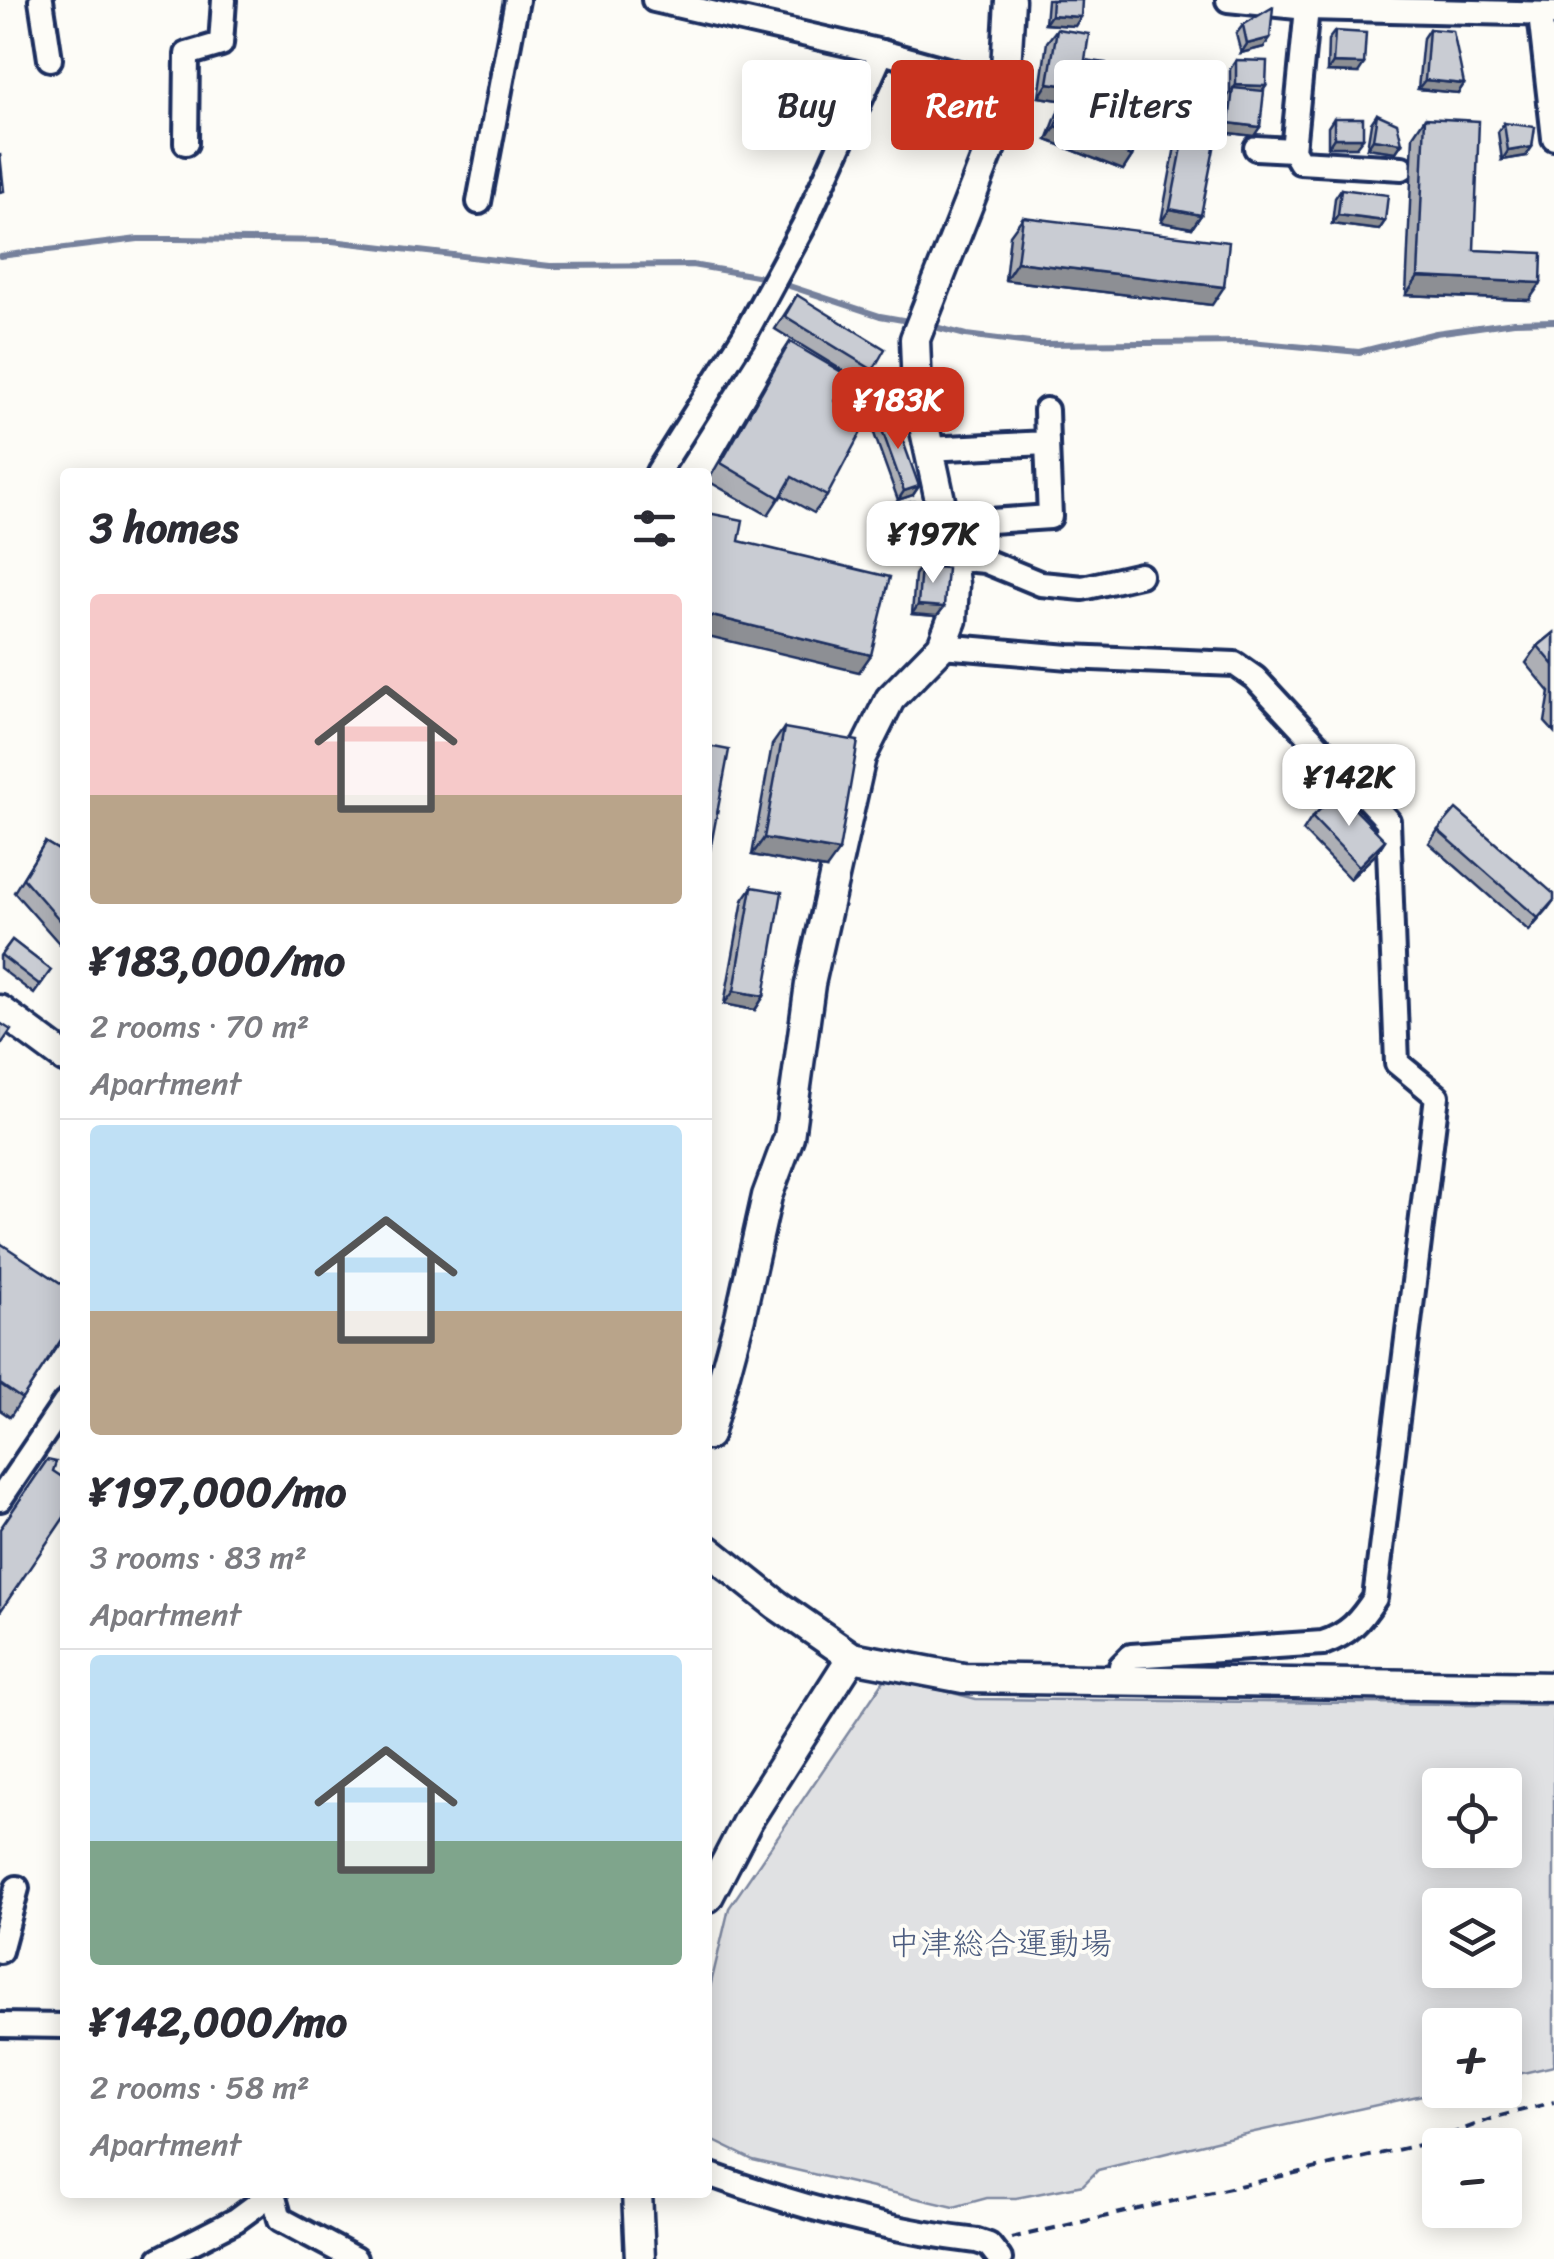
<!DOCTYPE html>
<html lang="en">
<head>
<meta charset="utf-8">
<style>
	body { margin:0; font-family:Sriracha,"Klee One",sans-serif; background:#f2f2f3; color:#2b2b33; height:100vh; display:flex; flex-direction:column; font-size:38px; white-space:nowrap }
	* { box-sizing:border-box; margin:0 }
	p { font-size:32px; color:#7c7c81 }
	.icon { flex:none; width:55px; height:55px; fill:none; stroke:currentColor; stroke-width:2; stroke-linecap:round; stroke-linejoin:round }
	.map { position:relative; flex:1; overflow:hidden }
	.panel { position:absolute; left:60px; top:468px; width:652px; height:1730px; display:flex; flex-direction:column; background:#fff; border-radius:10px; box-shadow:0 5px 25px #0003 }
	.panel>* { flex:none }
	.top-card { position:absolute; left:742px; top:60px; width:660px; height:90px; display:flex; gap:20px }
	.tools { position:absolute; left:1422px; top:1768px; display:grid; gap:20px }
	.tools a { display:grid; place-items:center; width:100px; height:100px; border-radius:10px; background:#fff; box-shadow:0 5px 25px #0003; font-size:50px }
	.price { position:absolute; translate:-50% -85px; padding:0 22px; border-radius:20px; background:#fff; color:#222; font-size:32px; line-height:65px; filter:drop-shadow(0 2px 5px #0008) }
	.price::after { content:''; position:absolute; left:50%; top:60px; width:30px; height:22px; margin-left:-15px; background:inherit; clip-path:polygon(0 0,100% 0,50% 100%) }
	.price.on { background:#c8321e; color:#fff }
	ul { padding:0; list-style:none }
	li { display:grid; align-content:center; gap:20px; height:530px; padding:0 30px }
	li+li { border-top:2px solid #e1e1e2 }
	li span { display:grid; place-items:center; height:310px; border-radius:10px; color:#555 }
	li>.icon { margin-inline-start:auto }
	span .icon { width:180px; height:180px; fill:#fffc; stroke-width:1 }
	li b { font-size:42px }
	h2 { display:flex; justify-content:space-between; align-items:center; height:120px; padding:0 30px; font-size:42px }
	.chip { padding:0 35px; border-radius:10px; background:#fff; box-shadow:0 5px 25px #0003; font-size:35px; line-height:90px }
	.chip.on { background:#c8321e; color:#fff }
	.map>svg:first-child { display:block }
</style>
</head>
<body>
<div class="map">
<svg width="1554" height="2259" viewBox="0 0 1554 2259">
	<rect width="100%" height="100%" fill="#fdfcf7"/>
	<filter id="ink" filterUnits="userSpaceOnUse"><feTurbulence type="fractalNoise" baseFrequency=".01" numOctaves="2"/><feDisplacementMap in="SourceGraphic" scale="20" xChannelSelector="R" yChannelSelector="G"/><feConvolveMatrix kernelMatrix="1 2 1 2 8 2 1 2 1" color-interpolation-filters="sRGB"/></filter>
	<g filter="url(#ink)">
		<path fill="#e0e1e3" stroke="#7e88a0" stroke-width="2.5" fill-rule="evenodd" d="M887 1676 976 1699 1554 1705V2066L1505 2077V2025H1440V2090H1445L1236 2136 1098 2170 1083 2185 1016 2198H987L954 2207 753 2160 708 2138V1996L729 1908ZM1440 1785H1505V1850H1440ZM1440 1905H1505V1970H1440Z"/>
		<g fill="none" stroke-linecap="round" stroke-linejoin="round">
			<g stroke="#76819c" stroke-width="6">
				<path d="M0 256 138 239H175L332 241 550 266 692 265 762 277 880 316 914 322"/>
				<path d="M931 326 966 335 1038 344 1250 342 1359 352 1436 333 1514 322 1554 321"/>
			</g>
			<g stroke="#1b2f5e" stroke-width="30">
				<g id="minor">
					<path d="M41 0 50 59"/>
					<path d="M654 0 882 52 1005 86"/>
					<path d="M1228 0 1307 8 1554 14"/>
					<path d="M1307 8 1293 150 1300 162 1402 168"/>
					<path d="M1540 14 1554 138"/>
					<path d="M186 143 187 54 221 44 224 0"/>
					<path d="M1256 148 1293 150"/>
					<path d="M479 202 517 0"/>
					<path d="M927 449 1047 443 1046 410"/>
					<path d="M658 472 744 336 804 225 882 52"/>
					<path d="M945 524 1050 517 1047 443"/>
					<path d="M951 558 985 561 1041 584 1083 588 1140 575"/>
					<path d="M942 646 1069 657 1235 664 1255 678 1388 821 1397 1063 1437 1096 1375 1598C1360 1621 1349 1634 1323 1643L1131 1656 1121 1666V1682"/>
					<path d="M0 1499 65 1403"/>
					<path d="M0 1951 17 1888"/>
					<path d="M0 2025 65 2026"/>
					<path d="M708 2174C796 2206 883 2230 977 2241L989 2245 1000 2259"/>
					<path d="M273 2194 280 2219 355 2259"/>
					<path d="M160 2259 236 2220 274 2192"/>
				</g>
			</g>
			<g stroke="#1b2f5e" stroke-width="35">
				<g id="tertiary">
					<path d="M0 1010 65 1058"/>
					<path d="M708 1435 740 1317 767 1196 789 1137 810 984 861 757 890 699 942 646 952 620 954 584 949 542 917 393 915 339 991 146 1005 86 1010 0"/>
					<path d="M708 1550 777 1605 852 1657 963 1678 1554 1687"/>
					<path d="M708 1897 748 1820 852 1657"/>
					<path d="M637 2192 640 2259"/>
				</g>
			</g>
			<path stroke="#1b2f5e" stroke-width="4" stroke-dasharray="10 8" stroke-linecap="butt" d="M1011 2238 1427 2143 1496 2117 1554 2102"/>
			<use href="#minor" stroke="#fdfcf7" stroke-width="22"/>
			<use href="#tertiary" stroke="#fdfcf7" stroke-width="28"/>
		</g>
		<g fill="#adafb5" stroke="#1b2f5e" stroke-width="2.5">
			<path d="M1047 0H1082L1075 26 1045 24Z"/>
			<path d="M1243 25 1264 47 1241 53 1236 34Z"/>
			<path d="M1057 29 1093 105 1039 97 1047 42Z"/>
			<path d="M1429 29 1464 84 1458 93 1418 89 1423 38Z"/>
			<path d="M1335 31 1358 73 1327 72 1328 40Z"/>
			<path d="M1236 60 1266 86 1263 91 1254 136 1222 132 1227 97 1230 93V69Z"/>
			<path d="M1066 101 1132 156 1123 170 1047 140 1057 114Z"/>
			<path d="M1377 114 1402 143 1396 152 1367 148 1371 123Z"/>
			<path d="M1334 118 1356 147H1328V127Z"/>
			<path d="M1425 118 1474 250 1529 300 1406 295 1413 136Z"/>
			<path d="M1504 123 1526 156 1502 160 1498 132Z"/>
			<path d="M1186 127 1201 215 1192 228 1161 222 1176 141Z"/>
			<path d="M1341 189 1385 221 1379 230 1332 224 1335 198Z"/>
			<path d="M1023 217 1212 305 1005 280 1010 235Z"/>
			<path d="M797 295 873 370 863 383 775 329Z"/>
			<path d="M790 342 835 401 827 496 814 513 781 495 768 515 708 481 778 360Z"/>
			<path d="M878 419 919 486 913 495 898 500 872 428Z"/>
			<path d="M910 502 938 554 931 563 908 564 904 511Z"/>
			<path d="M921 566 944 607 937 616 912 614 915 575Z"/>
			<path d="M1554 633V732L1545 722 1550 692 1526 663 1538 646Z"/>
			<path d="M784 728 826 869 752 855 772 745Z"/>
			<path d="M1312 817 1385 840 1376 854 1350 879 1303 831Z"/>
			<path d="M1438 830 1554 900 1529 931 1429 843Z"/>
			<path d="M45 842 65 854V950L14 892Z"/>
			<path d="M752 887 764 996 755 1010 724 1004 743 900Z"/>
			<path d="M12 940 51 970 34 994 0 968V956Z"/>
			<path d="M0 1243 65 1334 10 1417 0 1410Z"/>
		</g>
		<g fill="#8d8f94" stroke="#1b2f5e" stroke-width="2.5">
			<path d="M1051 15 1081 17 1075 26 1045 24Z"/>
			<path d="M1270 38 1264 47 1241 53 1247 44Z"/>
			<path d="M1333 63 1364 64 1358 73 1327 72Z"/>
			<path d="M1425 80 1464 84 1458 93 1418 89Z"/>
			<path d="M1048 83 1102 91 1093 105 1039 97Z"/>
			<path d="M1236 85 1266 86 1260 95 1233 89Z"/>
			<path d="M1229 123 1260 127 1254 136 1222 132Z"/>
			<path d="M1056 126 1132 156 1123 170 1047 140Z"/>
			<path d="M1334 138H1363L1356 147H1328Z"/>
			<path d="M1373 139 1402 143 1396 152 1367 148Z"/>
			<path d="M1532 147 1526 156 1502 160 1508 151Z"/>
			<path d="M1170 209 1201 215 1192 228 1161 222Z"/>
			<path d="M1338 215 1385 221 1379 230 1332 224Z"/>
			<path d="M1017 262 1224 287 1212 305 1005 280Z"/>
			<path d="M1418 277 1541 283 1529 300 1406 295Z"/>
			<path d="M919 486 913 495 898 500 904 491Z"/>
			<path d="M938 554 931 563 908 564 914 556Z"/>
			<path d="M918 605 944 607 937 616 912 614Z"/>
			<path d="M708 615 871 655 859 672 708 636Z"/>
			<path d="M764 838 839 851 826 869 752 855Z"/>
			<path d="M1385 840 1376 854 1350 879 1359 866Z"/>
			<path d="M1554 900 1547 910 1529 931 1538 918Z"/>
			<path d="M734 991 764 996 755 1010 724 1004Z"/>
		</g>
		<g fill="#c9ccd3" stroke="#1b2f5e" stroke-width="2.5">
			<path d="M1052 0H1082L1081 17 1051 15Z"/>
			<path d="M1273 7 1270 38 1247 44 1243 25Z"/>
			<path d="M1057 29 1089 34 1085 60 1106 63 1102 91 1048 83Z"/>
			<path d="M1429 29 1453 31 1464 84 1425 80Z"/>
			<path d="M1335 31 1366 33 1364 64 1333 63Z"/>
			<path d="M1236 60 1267 61 1266 86 1236 85Z"/>
			<path d="M1233 88 1264 91 1260 127 1229 123Z"/>
			<path d="M1066 101 1143 131 1132 156 1056 126Z"/>
			<path d="M1377 114 1397 123 1402 143 1373 139Z"/>
			<rect x="1334" y="118" width="29" height="20"/>
			<path d="M1425 118 1479 121 1474 250 1542 253 1541 283 1418 277Z"/>
			<path d="M1504 123 1535 127 1532 147 1508 151Z"/>
			<path d="M1186 127 1217 133 1201 215 1170 209Z"/>
			<path d="M0 154 4 191 0 192Z"/>
			<path d="M1341 189 1388 195 1385 221 1338 215Z"/>
			<path d="M1023 217 1229 242 1224 287 1017 262Z"/>
			<path d="M797 295 885 349 873 370 785 316Z"/>
			<path d="M790 342 850 377 835 401 868 419 827 496 792 477 780 498 721 463Z"/>
			<path d="M893 413 919 486 904 491 878 419Z"/>
			<path d="M934 501 938 554 914 556 910 502Z"/>
			<path d="M708 513 743 520 739 541 890 577 871 655 708 615Z"/>
			<path d="M921 566 947 568 944 607 918 605Z"/>
			<path d="M1554 633V665L1538 646Z"/>
			<path d="M784 728 858 741 839 851 764 838Z"/>
			<path d="M708 746 729 750 708 861Z"/>
			<path d="M1338 792 1385 840 1359 866 1312 817Z"/>
			<path d="M1456 809 1554 894V900L1538 918 1438 830Z"/>
			<path d="M45 842 65 854V926L23 878Z"/>
			<path d="M752 887 782 892 764 996 734 991Z"/>
			<path d="M12 940 51 970 40 985 1 955Z"/>
			<path d="M0 1023 11 1030 0 1046Z"/>
			<path d="M0 1243 65 1286V1334L22 1399 0 1384Z"/>
			<path d="M47 1460 56 1462 53 1471 65 1479V1516L0 1612V1529Z"/>
		</g>
	</g>
	<g text-anchor="middle" stroke-width="8" stroke-linejoin="round" paint-order="stroke">
		<g font-size="32" fill="#4c5c7f" stroke="#fdfcf7">
			<text x="1000" y="1954">中津総合運動場</text>
		</g>
	</g>
</svg>
<div class="tools">
<a><svg class="icon" aria-label="locate" viewBox="0 0 24 24"><circle cx="12" cy="12" r="6"/><path d="M12 2v4M12 18v4M2 12h4M18 12h4"/></svg></a>
<a><svg class="icon" aria-label="layers" viewBox="0 0 24 24"><path d="M12 4l9 5-9 5-9-5zM3 14l9 5 9-5"/></svg></a>
<a>+</a>
<a>−</a>
</div>
<b class="price on" style="left:898px;top:452px">¥183K</b>
<b class="price" style="left:933px;top:586px">¥197K</b>
<b class="price" style="left:1349px;top:829px">¥142K</b>
<div class="top-card">
<a class="chip">Buy</a>
<a class="chip on">Rent</a>
<a class="chip">Filters</a>
</div>
<section class="panel">
<h2>3 homes<svg class="icon" aria-label="filters" viewBox="0 0 24 24"><path d="M4 7h16M4 17h16"/><circle cx="9" cy="7" r="2"/><circle cx="15" cy="17" r="2"/></svg></h2>
<ul>
<li><span style="background:linear-gradient(#f6c9c9 65%,#b9a48a 0)"><svg class="icon" aria-label="home" viewBox="0 0 24 24"><path d="M3 11l9-7 9 7M6 9v11h12V9"/></svg></span><div><b>¥183,000/mo</b><p>2 rooms · 70 m²</p><p>Apartment</p></div></li>
<li><span style="background:linear-gradient(#bfe0f5 60%,#b9a48a 0)"><svg class="icon" aria-label="home" viewBox="0 0 24 24"><path d="M3 11l9-7 9 7M6 9v11h12V9"/></svg></span><div><b>¥197,000/mo</b><p>3 rooms · 83 m²</p><p>Apartment</p></div></li>
<li><span style="background:linear-gradient(#bfe0f5 60%,#7fa58c 0)"><svg class="icon" aria-label="home" viewBox="0 0 24 24"><path d="M3 11l9-7 9 7M6 9v11h12V9"/></svg></span><div><b>¥142,000/mo</b><p>2 rooms · 58 m²</p><p>Apartment</p></div></li>
</ul>
</section>
</div>
</body>
</html>
